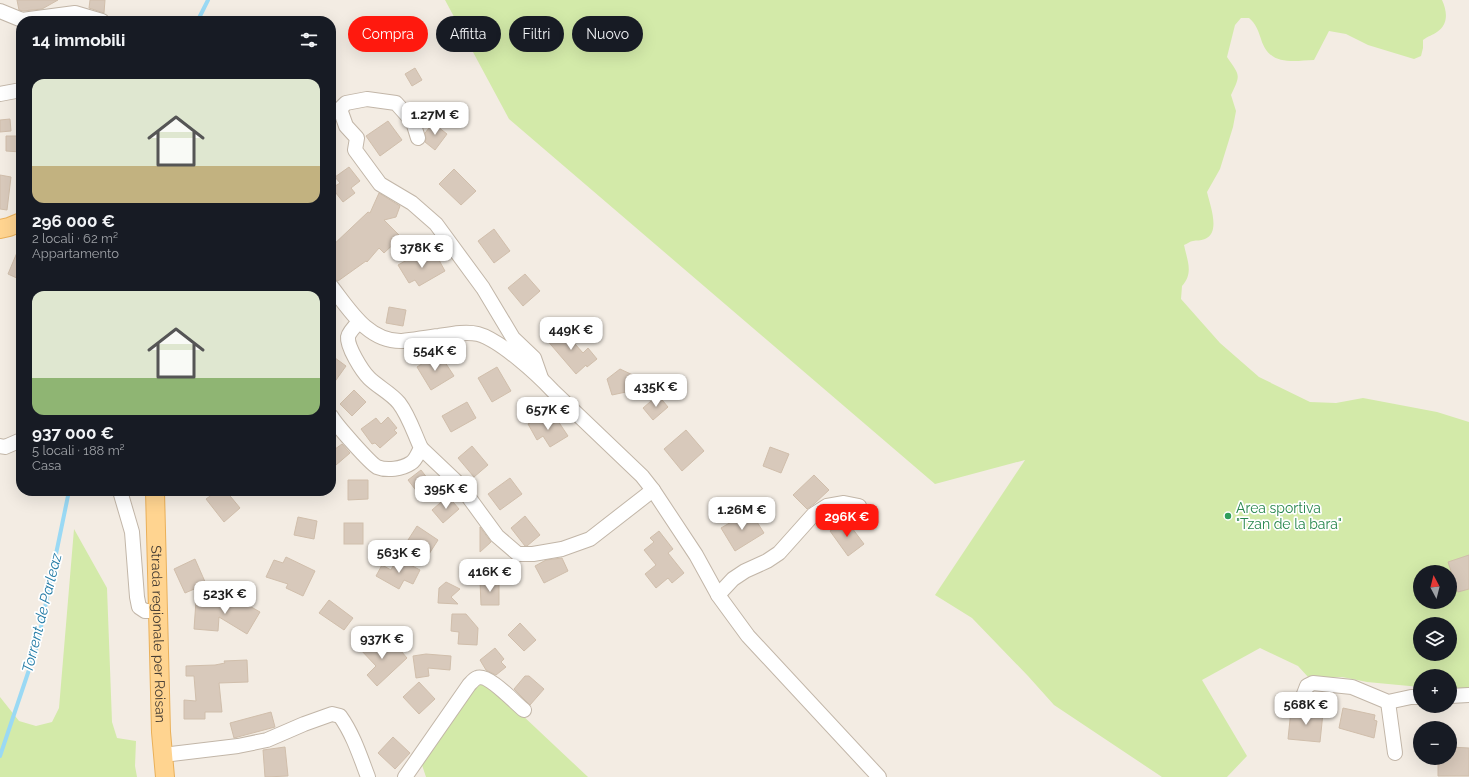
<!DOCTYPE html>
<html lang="it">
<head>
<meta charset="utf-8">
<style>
	body { margin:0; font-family:Raleway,sans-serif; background:#20242c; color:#f1f3f6; height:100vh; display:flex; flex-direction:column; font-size:15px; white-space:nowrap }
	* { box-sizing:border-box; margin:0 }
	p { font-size:13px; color:#9ea1a6 }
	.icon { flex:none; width:22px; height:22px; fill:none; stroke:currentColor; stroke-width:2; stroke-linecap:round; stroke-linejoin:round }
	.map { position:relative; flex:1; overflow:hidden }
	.side { position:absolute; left:16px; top:16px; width:320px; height:480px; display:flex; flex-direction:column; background:#171b24; border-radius:16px; box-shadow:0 4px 16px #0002 }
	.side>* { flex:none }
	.banner { position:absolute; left:348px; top:16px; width:380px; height:36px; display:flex; gap:8px }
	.needle { width:26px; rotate:353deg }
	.tools { position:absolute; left:1413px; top:565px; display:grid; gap:8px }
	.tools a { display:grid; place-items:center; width:44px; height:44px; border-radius:50%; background:#171b24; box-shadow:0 4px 16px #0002; font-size:20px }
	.price { position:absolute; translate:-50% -34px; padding:0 9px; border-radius:8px; background:#fff; color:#222; font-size:13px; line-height:26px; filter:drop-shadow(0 1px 2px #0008) }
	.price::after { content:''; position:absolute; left:50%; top:24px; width:12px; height:9px; margin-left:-6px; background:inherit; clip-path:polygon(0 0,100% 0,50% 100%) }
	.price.on { background:#ff190e; color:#fff }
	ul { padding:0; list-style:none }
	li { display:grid; align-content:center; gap:8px; height:212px; padding:0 16px }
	li span { display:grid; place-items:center; height:124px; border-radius:12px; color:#555 }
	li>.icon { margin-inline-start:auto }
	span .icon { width:72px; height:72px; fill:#fffc; stroke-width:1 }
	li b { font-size:17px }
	h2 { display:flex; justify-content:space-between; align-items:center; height:48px; padding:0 16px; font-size:17px }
	.chip { padding:0 14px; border-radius:18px; background:#171b24; box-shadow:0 4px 16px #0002; font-size:14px; line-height:36px }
	.chip.on { background:#ff190e; color:#fff }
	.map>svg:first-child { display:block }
</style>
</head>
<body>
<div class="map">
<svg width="1469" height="777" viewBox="0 0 1469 777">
	<rect width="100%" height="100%" fill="#f3ece3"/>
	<g fill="#d3eaa9" fill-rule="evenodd">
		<path d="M445 0H1442C1447 11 1449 24 1437 32 1433 35 1428 36 1423 40V48L1421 56 1414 59 1368 45 1346 34 1329 31 1314 60C1292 61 1269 66 1261 39 1258 30 1256 24 1249 18H1241L1235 25 1227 57C1240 76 1241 74 1231 95L1236 111 1233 127 1220 169 1207 192C1210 205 1221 233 1205 239 1200 241 1197 240 1193 241 1190 241 1187 244 1184 245 1187 260 1194 273 1182 286L1181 299 1220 343 1259 377 1310 402 1336 403 1363 398 1437 412 1469 422V688H1450V676H1420V687L1367 682 1342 677 1309 678 1298 666 1260 648 1202 680 1247 756 1227 777H1162L1054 705 1028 676 972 618 935 595 1025 460 935 484 509 119ZM1420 572H1450V602H1420ZM1420 624H1450V654H1420Z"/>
		<path d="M74 529 107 588 112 722 117 738 136 741 135 766 137 777H0V697L19 721 36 726 52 722 59 708Z"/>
		<path d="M488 683 588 777H426L421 762 474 687Z"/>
	</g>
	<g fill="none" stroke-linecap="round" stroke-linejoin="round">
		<g stroke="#9ad9f4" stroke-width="4">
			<path d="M199 18 208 0"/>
			<path d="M0 756 37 646 69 491"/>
		</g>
	</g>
	<g fill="#d8c9bb" stroke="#d0beab">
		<path d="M17 0H58L42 9 23 11 19 10Z"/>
		<path d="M90 0H105L104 13 89 8Z"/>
		<path d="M415 68 422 80 412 86 405 74Z"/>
		<path d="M10 119 11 131 0 132V120Z"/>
		<path d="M388 121 402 140 380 156 366 136Z"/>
		<path d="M433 123 447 134 435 150 425 142 426 139 425 133Z"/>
		<path d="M6 136H21V152L6 151Z"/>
		<path d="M349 167 360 181 351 188 355 193 343 202 332 188 340 183 335 177Z"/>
		<path d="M454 169 476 191 461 205 439 184Z"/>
		<path d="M0 175 11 177 7 210 0 209Z"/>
		<path d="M379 193 400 206 396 217 384 220 401 237 384 253 379 248 367 262 366 261 338 281 332 278 331 247 368 212 370 213Z"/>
		<path d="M494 229 510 251 494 263 478 241Z"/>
		<path d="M21 243V280L8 274Z"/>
		<path d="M435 253 445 271 419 286 415 280 409 283 398 265 416 255 420 262Z"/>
		<path d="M525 274 540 291 523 306 508 288Z"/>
		<path d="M389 307 406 310 403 326 386 323Z"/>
		<path d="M560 327 583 353 588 348 597 359 587 367 586 365 576 374 546 339Z"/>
		<path d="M439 353 454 376 431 390 417 367Z"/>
		<path d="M331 355 346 366 331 387Z"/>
		<path d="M497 367 511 391 492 402 478 378Z"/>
		<path d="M620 369 635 376 626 392 612 395 607 379Z"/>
		<path d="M354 390 366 402 352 416 340 404Z"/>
		<path d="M658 395 668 407 653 420 643 408Z"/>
		<path d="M467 402 476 418 451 432 442 416Z"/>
		<path d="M542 416 548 427 558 421 568 436 550 447 543 436 537 440 528 424Z"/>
		<path d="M388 417 397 428 394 430 397 433 380 448 375 443 372 444 361 429 376 418 381 424Z"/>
		<path d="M686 430 704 451 682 471 664 449Z"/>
		<path d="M342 444 350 453 336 465 331 459V452Z"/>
		<path d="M472 446 488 465 474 477 458 458Z"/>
		<path d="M770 447 789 454 781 473 763 466Z"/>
		<path d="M421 470 431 483 418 493 408 480Z"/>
		<path d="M814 475 829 490 814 504 807 509 793 495Z"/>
		<path d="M510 478 522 494 500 510 488 494Z"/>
		<path d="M348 480H368V499L348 500Z"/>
		<path d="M217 491H226L240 508 224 522 206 499Z"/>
		<path d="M448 496 459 509 443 523 432 510Z"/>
		<path d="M750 511 764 533 735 551 721 528Z"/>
		<path d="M525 516 540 535 527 546H525L511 528Z"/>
		<path d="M298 517 317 521 314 539 294 535Z"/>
		<path d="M846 520 864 544 848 556 830 531Z"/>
		<rect x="344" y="523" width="19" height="21"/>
		<path d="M417 526 438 540 429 554 408 540Z"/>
		<path d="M480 527 491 542 480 552Z"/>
		<path d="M659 531 673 549 668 553 684 573 672 583 668 578 656 588 645 574 656 565 644 550 654 542 650 538Z"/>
		<path d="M1469 555V589L1458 592 1448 562Z"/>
		<path d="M286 557 315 571 303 596 286 588 288 584 266 577 274 560 283 563Z"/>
		<path d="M397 558 420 570 413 584 404 580 399 589 376 576 382 565 391 570Z"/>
		<path d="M562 558 568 571 544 583 535 566 546 560Z"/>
		<path d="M195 559 206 584 185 593 174 569Z"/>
		<path d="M480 581H499V605H481Z"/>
		<path d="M446 582 460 589 451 597 458 604 438 603 439 588Z"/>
		<path d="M232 596 260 612 247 634 219 617 218 631 194 629 196 601 228 604Z"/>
		<path d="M329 600 353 618 344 630 319 613Z"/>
		<path d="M452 614H466L478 628 477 645 458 644 459 632 451 631Z"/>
		<path d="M520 623 536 640 524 651 508 635Z"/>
		<path d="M371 637 385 652 395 644 407 658 377 686 367 675 376 666 359 648Z"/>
		<path d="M495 648 504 659 501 662 506 667 496 675 486 670 480 660Z"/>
		<path d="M426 654 451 656 450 670 428 668 429 676 416 678 413 656Z"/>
		<path d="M247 660 248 682 219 683 222 712H205V719H184V700L196 701 194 676H186V666L215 665 225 663 224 661Z"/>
		<path d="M525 676H529L544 689 530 705 514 689Z"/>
		<path d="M419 682 435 699 419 714 403 697Z"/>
		<path d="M1343 708 1375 715 1374 720 1377 721 1374 738 1339 728Z"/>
		<path d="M1291 710 1323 713 1320 742 1288 739Z"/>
		<path d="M271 712 275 727 234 738 230 723Z"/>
		<path d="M393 737 410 753 395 769 378 753Z"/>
		<path d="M285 747 288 776 265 777 263 750Z"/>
		<path d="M1450 747 1469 748V776H1438V758H1450Z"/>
	</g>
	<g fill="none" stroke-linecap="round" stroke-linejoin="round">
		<g stroke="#c2b6a8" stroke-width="16">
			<g id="minor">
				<path d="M0 11 22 20 75 13 102 21"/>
				<path d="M0 94 21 90"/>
				<path d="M418 138 413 122 396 103 367 99 346 103 340 109 346 126 357 138 355 150 380 184 412 203 436 224 483 288 513 338 534 358 541 378"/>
				<path d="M331 286C349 309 368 342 402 341 414 340 427 337 439 336 451 334 466 331 478 334 500 340 537 374 553 391L642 476 653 490 696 555 718 595 748 636 879 777"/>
				<path d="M331 416C336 425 370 463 377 467 387 471 402 469 411 463 416 460 418 453 421 448 414 433 409 416 399 403 391 393 378 387 369 378 362 371 347 347 348 337 349 332 355 326 359 322"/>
				<path d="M0 446 5 447 21 440"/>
				<path d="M421 448 459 484 497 536 518 554H533L562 549 590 539 653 490"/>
				<path d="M120 491 132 532 137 597 139 607 145 611H157"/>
				<path d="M718 595 733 579 745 571 767 561 779 553 813 515 827 506 844 503 859 506"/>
				<path d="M1450 696 1469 695"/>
				<path d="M1302 699 1307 686 1313 683 1352 687 1388 702 1411 697H1420"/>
				<path d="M1388 702 1395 753"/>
				<path d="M163 755 238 746 267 740 304 724 332 714 340 716C353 734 360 756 368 777"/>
				<path d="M405 777 469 685C471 683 474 679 477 678 488 673 515 703 524 710"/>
			</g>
		</g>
		<g stroke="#eab059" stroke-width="20">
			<g id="major">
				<path d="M0 229 9 227 21 222"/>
				<path id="s1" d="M155 491 161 732 165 777"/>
			</g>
		</g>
		<use href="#minor" stroke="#fff" stroke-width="14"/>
		<use href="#major" stroke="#ffd490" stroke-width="18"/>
	</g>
	<circle fill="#2e9e5b" stroke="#fff" stroke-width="1.5" cx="1228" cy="516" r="4"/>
	<g text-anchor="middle" stroke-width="3.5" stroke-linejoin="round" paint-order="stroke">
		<g font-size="14" fill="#27864d" stroke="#fff" text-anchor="start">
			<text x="1236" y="513">Area sportiva<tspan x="1236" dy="16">"Tzan de la bara"</tspan></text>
		</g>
		<g font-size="14" fill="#453c33" stroke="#fff">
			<text dy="5" stroke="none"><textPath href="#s1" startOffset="143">Strada regionale per Roisan</textPath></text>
		</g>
		<g font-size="15" font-style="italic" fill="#247ca6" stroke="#fff">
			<text transform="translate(42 613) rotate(-76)" y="5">Torrent de Parleaz</text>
		</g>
	</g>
</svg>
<div class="tools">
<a><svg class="needle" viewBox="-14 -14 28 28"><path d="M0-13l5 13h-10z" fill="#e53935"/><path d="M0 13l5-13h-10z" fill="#9ea1a6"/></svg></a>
<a><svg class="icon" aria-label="layers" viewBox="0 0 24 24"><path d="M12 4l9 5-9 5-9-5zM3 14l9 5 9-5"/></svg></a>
<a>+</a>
<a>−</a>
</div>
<b class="price" style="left:435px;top:136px">1.27M €</b>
<b class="price" style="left:422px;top:269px">378K €</b>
<b class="price" style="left:571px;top:351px">449K €</b>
<b class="price" style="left:435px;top:372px">554K €</b>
<b class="price" style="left:656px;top:408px">435K €</b>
<b class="price" style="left:548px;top:431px">657K €</b>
<b class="price" style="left:446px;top:510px">395K €</b>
<b class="price" style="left:742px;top:531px">1.26M €</b>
<b class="price on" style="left:847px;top:538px">296K €</b>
<b class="price" style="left:399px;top:574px">563K €</b>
<b class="price" style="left:490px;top:593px">416K €</b>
<b class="price" style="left:225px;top:615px">523K €</b>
<b class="price" style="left:382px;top:660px">937K €</b>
<b class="price" style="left:1306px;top:726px">568K €</b>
<div class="banner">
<a class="chip on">Compra</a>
<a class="chip">Affitta</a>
<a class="chip">Filtri</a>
<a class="chip">Nuovo</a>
</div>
<section class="side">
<h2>14 immobili<svg class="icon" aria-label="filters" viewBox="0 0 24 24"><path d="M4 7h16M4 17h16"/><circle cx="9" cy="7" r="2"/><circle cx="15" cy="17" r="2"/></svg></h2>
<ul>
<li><span style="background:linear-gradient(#dfe7d0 70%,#c2b280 0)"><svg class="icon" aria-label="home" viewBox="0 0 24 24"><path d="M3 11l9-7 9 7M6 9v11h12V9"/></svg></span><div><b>296 000 €</b><p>2 locali · 62 m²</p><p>Appartamento</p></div></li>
<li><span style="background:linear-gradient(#dfe7d0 70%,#8fb573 0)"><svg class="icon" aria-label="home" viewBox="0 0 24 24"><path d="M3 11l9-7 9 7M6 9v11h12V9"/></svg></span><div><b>937 000 €</b><p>5 locali · 188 m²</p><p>Casa</p></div></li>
</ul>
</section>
</div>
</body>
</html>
